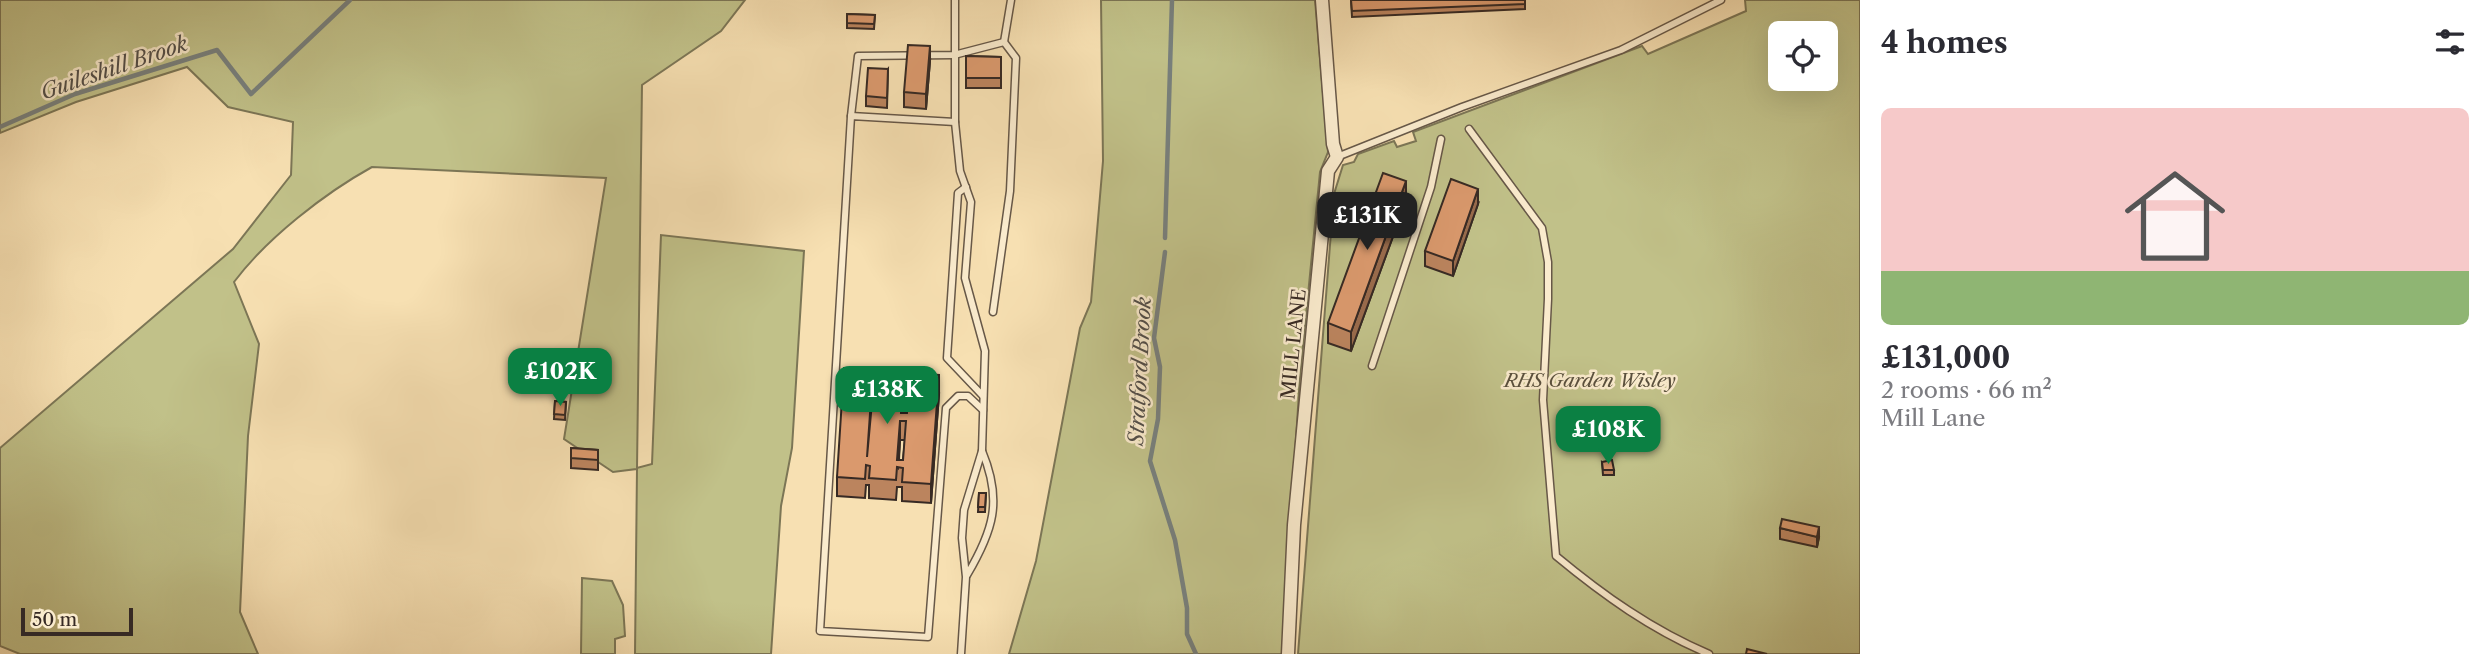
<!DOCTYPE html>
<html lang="en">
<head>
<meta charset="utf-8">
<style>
	body { margin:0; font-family:"Libre Caslon Text",serif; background:#f2f2f3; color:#2b2b33; height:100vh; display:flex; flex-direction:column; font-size:26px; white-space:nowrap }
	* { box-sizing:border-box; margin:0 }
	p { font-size:23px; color:#7c7c81 }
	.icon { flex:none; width:38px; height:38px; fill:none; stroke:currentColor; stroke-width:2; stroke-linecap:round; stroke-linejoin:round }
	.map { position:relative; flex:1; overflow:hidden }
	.drawer { display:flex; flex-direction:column; background:#fff; width:630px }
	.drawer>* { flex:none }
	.buttons { position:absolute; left:1768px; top:21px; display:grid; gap:14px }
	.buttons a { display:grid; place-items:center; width:70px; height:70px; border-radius:10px; background:#fff; box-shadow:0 7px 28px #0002; font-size:35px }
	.scale { position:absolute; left:21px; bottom:18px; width:112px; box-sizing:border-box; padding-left:7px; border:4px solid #372a24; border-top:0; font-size:19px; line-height:24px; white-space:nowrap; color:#372a24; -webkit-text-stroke:5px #faebcd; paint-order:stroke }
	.price { position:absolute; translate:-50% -60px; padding:0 16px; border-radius:14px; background:#0b8043; color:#fff; font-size:23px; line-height:46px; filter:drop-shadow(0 2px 4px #0008) }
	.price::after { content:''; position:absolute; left:50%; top:42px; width:21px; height:16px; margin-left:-10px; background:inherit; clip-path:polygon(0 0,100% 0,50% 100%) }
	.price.selected { background:#222; color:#fff }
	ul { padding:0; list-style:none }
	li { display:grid; align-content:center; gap:14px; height:371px; padding:0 21px }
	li+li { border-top:2px solid #e1e1e2 }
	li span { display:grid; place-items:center; height:217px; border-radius:10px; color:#555 }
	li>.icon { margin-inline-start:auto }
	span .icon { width:126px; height:126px; fill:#fffc; stroke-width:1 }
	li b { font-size:30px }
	h2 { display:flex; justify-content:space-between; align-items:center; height:84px; padding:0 21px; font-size:30px }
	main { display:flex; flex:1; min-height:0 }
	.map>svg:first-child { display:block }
</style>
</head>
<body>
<main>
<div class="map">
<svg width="1860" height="654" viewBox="0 0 1860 654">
	<rect width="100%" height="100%" fill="#f7e0b2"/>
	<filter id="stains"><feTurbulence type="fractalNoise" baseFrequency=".00286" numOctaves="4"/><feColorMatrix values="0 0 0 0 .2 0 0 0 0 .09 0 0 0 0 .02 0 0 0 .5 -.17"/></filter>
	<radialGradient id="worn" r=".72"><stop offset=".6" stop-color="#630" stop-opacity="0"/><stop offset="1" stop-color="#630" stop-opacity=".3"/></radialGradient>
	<g fill="#c1c189" stroke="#7c7656" stroke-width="2" fill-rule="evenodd">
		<path d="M0 0H745L721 31 642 85 637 468 652 464 661 235 804 251 792 448 781 506 771 654H635L637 469 613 472 564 439 606 178 372 167C325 193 267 238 234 282L259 344 248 436 240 612 258 654H20L0 646V448L233 249 291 175 293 122 228 107 187 67 76 102 0 133Z"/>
		<path d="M1101 0H1315L1328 152 1320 172 1300 377 1282 654H1009L1036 561 1080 328 1091 302 1103 161Z"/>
		<path d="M1745 0H1860V654H1298L1334 194 1343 165 1354 162 1358 154 1394 141 1397 147 1416 141 1413 132 1642 46 1648 54 1746 11ZM1780 33H1825V79H1780Z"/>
		<path d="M582 578 612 581 623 605 625 636 615 639V654H581Z"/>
	</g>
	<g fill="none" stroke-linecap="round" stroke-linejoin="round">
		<g stroke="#78807d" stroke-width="4.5">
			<path d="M0 127 75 94 217 50 251 94 350 0"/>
			<path d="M1165 238 1172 0"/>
			<path d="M1165 252 1154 338 1160 367 1158 419 1150 461 1175 540 1187 608V634L1196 654"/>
		</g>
		<g stroke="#675848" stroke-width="9">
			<g id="service">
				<path d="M955 0V122L960 171 971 202 965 278 985 351 982 451 964 510 962 538 966 577 961 654"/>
				<path d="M1004 42 1011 0"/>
				<path d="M851 116 858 56 954 55 1004 42 1016 58 1010 191 993 312"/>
				<path d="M955 122 851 116 820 631 928 637 946 408 958 396H968L983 410"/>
				<path d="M1469 129 1542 228 1548 262V299L1543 400 1556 556C1603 595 1652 630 1709 654"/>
				<path d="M1337 157 1462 107 1621 50 1721 0"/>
				<path d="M966 187 958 193 947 358 983 396"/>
				<path d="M1372 366 1431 187 1441 139"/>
				<path d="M967 575C993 531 1003 501 982 451"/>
			</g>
		</g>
		<g stroke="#675848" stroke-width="15">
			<path id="minor" d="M1288 654 1294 525 1328 171 1337 157 1333 144 1322 0"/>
		</g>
		<use href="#service" stroke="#faebcd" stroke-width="6"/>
		<use href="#minor" stroke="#faebcd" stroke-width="12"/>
	</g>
	<g fill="#bb845e" stroke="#372a24" stroke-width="2" fill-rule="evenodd">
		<path d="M1351 0H1525V9L1352 17Z"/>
		<path d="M847 14 875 15 874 29 847 28Z"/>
		<path d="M966 56 1001 57V88H966Z"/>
		<path d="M930 61 926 109 904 107V92Z"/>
		<path d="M888 69 887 108 866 106V96Z"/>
		<path d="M1406 201 1351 351 1328 343V323Z"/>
		<path d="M1478 204 1453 276 1425 266V251Z"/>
		<path d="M873 389 903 391 902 413H907L939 394 931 503 902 501V487H897L896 500 869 498V485H866L865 498 837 496V477ZM900 440H905L903 460H899Z"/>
		<path d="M555 401 566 402 565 420 554 419Z"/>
		<path d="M571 448 598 450V470L571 468Z"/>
		<path d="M1602 462 1614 470V475H1603Z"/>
		<path d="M979 493H986L985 512H978Z"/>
		<path d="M1780 528 1819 537 1817 547 1780 539Z"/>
	</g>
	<g fill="#996b4c" stroke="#372a24" stroke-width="2">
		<path d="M930 46V61L926 109V94Z"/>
		<path d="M1406 181V201L1351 351V332Z"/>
		<path d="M1478 189V204L1453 276V261Z"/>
		<path d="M903 372V391L902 421H901Z"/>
		<path d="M939 375V394L931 503V484Z"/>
		<path d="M900 421V440L898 468 897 467Z"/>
		<path d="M1819 527V537L1817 547V537Z"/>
	</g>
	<g fill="#da996d" stroke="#372a24" stroke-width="2" fill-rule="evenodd">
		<path d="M1351 0H1525V4L1352 11Z"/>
		<path d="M847 14 875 15 874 24 847 23Z"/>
		<path d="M908 45 930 46 926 94 904 92Z"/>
		<path d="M966 56 1001 57V78H966Z"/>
		<path d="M868 68 888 69 887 98 866 96Z"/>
		<path d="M1383 173 1406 181 1351 332 1328 323Z"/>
		<path d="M1451 179 1478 189 1453 261 1425 251Z"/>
		<path d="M844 368 873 370 867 457 875 370 903 372 901 413H907L910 373 939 375 931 484 902 482 903 468 897 467 896 480 869 478 870 466 866 465 865 479 837 477ZM900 421H906L903 460H897Z"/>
		<path d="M555 401 566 402 565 415 554 414Z"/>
		<path d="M571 448 598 450V460L571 458Z"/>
		<path d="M1612 460 1614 470H1603L1602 462Z"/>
		<path d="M979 493H986L985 507H978Z"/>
		<path d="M1782 519 1819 527 1817 537 1780 528Z"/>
		<path d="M1747 649 1767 654H1746Z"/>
	</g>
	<g text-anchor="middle" stroke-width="5" stroke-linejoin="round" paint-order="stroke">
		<g font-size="19" fill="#372a24" stroke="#faebcd">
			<text transform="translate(1293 344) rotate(-84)" y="7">MILL LANE</text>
		</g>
		<g font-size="19" font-style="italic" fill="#5a503d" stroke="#faebcd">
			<text x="1590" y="387">RHS Garden Wisley</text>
		</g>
		<g font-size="21" font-style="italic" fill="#524e49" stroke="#faebcd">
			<text transform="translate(114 68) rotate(-19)" y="7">Guileshill Brook</text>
			<text transform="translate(1140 371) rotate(-87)" y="7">Stratford Brook</text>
		</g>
	</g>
	<rect width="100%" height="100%" filter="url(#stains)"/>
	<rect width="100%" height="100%" fill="url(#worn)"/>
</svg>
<div class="buttons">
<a><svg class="icon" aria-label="locate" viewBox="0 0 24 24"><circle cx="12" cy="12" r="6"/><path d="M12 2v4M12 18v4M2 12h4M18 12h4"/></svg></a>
</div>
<div class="scale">50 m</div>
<b class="price selected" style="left:1367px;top:252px">£131K</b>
<b class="price" style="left:560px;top:408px">£102K</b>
<b class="price" style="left:887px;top:426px">£138K</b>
<b class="price" style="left:1608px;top:466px">£108K</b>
</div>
<section class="drawer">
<h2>4 homes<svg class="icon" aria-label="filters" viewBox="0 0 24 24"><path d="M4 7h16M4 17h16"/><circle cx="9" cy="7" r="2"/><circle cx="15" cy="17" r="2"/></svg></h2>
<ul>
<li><span style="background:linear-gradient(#f6c9c9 75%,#8fb573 0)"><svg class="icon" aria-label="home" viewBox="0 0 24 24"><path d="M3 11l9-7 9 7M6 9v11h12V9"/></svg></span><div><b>£131,000</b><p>2 rooms · 66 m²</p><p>Mill Lane</p></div></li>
</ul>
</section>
</main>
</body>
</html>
